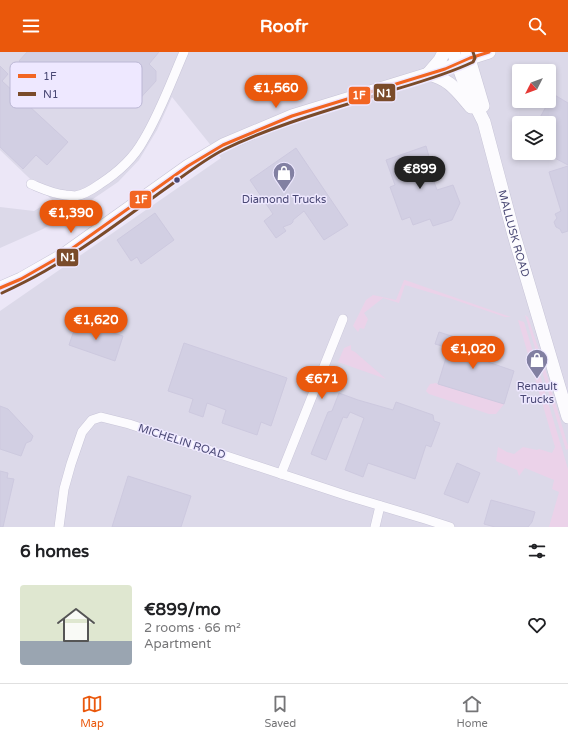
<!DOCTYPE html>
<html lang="en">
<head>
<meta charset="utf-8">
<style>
	body { margin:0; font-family:"Varela Round",sans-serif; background:#f2f2f2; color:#202124; height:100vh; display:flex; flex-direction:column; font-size:15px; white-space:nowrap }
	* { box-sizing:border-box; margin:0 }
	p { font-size:13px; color:#757577 }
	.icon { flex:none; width:22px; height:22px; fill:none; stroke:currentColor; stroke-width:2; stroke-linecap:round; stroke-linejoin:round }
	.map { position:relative; height:475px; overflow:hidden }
	.drawer { display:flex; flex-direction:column; background:#fff; flex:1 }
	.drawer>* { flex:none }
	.needle { width:26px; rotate:228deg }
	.buttons { position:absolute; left:512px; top:12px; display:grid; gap:8px }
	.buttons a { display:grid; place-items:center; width:44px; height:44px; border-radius:4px; background:#fff; box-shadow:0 2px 6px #0003; font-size:20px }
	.price { position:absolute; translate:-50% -34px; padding:0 9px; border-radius:14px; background:#ea580c; color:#fff; font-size:13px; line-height:26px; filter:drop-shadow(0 1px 2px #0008) }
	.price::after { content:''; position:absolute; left:50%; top:24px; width:12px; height:9px; margin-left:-6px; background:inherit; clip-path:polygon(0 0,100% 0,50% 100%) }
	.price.selected { background:#222; color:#fff }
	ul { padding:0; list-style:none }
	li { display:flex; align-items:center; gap:12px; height:100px; padding:0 20px }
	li+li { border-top:1px solid #e0e0e0 }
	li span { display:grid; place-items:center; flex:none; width:112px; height:80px; border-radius:4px; color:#555 }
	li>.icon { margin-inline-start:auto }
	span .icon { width:48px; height:48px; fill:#fffc; stroke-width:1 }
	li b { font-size:17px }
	h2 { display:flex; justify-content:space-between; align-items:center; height:48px; padding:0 20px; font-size:17px }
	header { display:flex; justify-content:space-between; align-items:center; height:52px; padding:0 20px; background:#ea580c; color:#fff; font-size:18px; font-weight:800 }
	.dock { display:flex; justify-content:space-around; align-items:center; height:56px; border-top:1px solid #e0e0e0; background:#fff; font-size:11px; color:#757577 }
	.dock a { display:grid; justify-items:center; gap:2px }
	.dock .selected { color:#ea580c }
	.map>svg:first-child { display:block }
</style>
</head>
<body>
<header><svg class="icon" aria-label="menu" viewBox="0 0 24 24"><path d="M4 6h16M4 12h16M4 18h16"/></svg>Roofr<svg class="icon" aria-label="search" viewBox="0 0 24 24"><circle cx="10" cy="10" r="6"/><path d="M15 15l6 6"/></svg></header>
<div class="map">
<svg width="568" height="475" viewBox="0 0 568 475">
	<rect width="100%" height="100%" fill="#ece7f7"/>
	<path fill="#dcd9e9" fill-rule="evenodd" d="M0 0H568V475H0V259L221 106 172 45 157 78 139 108 118 130 93 147 43 177 0 196V155L34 159 52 148 0 98ZM519 19H549V49H519ZM519 71H549V101H519Z"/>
	<g fill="#ebd2e9">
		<path d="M404 228H405L511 265H505L452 247 405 233 399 251 383 246 364 261 368 267 364 277 360 276 358 280 353 274 366 248 373 243 396 248Z"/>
		<path d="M525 263 528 265 547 323 568 394V397L566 398Z"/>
		<path d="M518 268 524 270 568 417V475H549L559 440 552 437 554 428 525 416 519 424 517 418 496 409 498 395 507 400 514 402 523 395 537 398 539 397 552 401 555 395Z"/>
		<path d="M351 293V298L355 300 386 327 338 310 344 296Z"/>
		<path d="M436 331 438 332 505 351 496 362H489L429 342 426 339 428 335 430 332Z"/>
	</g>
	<g fill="#d2cfe3" stroke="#cdc9df">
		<path d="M27 0H159L149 12 156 19V29L134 53 125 51 112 40 108 44 100 36 104 31 81 10 54 41 19 9Z"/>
		<path d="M0 14 8 22 2 29 68 90 47 113 36 103 23 117 0 95Z"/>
		<path d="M267 23 275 43 262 47 255 28Z"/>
		<path d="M553 42 568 51V113L549 103V71H537Z"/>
		<path d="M426 94 430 108 427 110 437 138 453 133 460 151 452 168 433 174 430 167 413 173 410 165 402 168 390 135 395 133 386 108Z"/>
		<path d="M296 96 348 173 324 188 304 159 293 168V170L291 172 283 175 286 179 276 186 264 169 273 162 250 128Z"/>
		<path d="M568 114V179L562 181 560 177 556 175 554 170 557 166 555 162 561 159 549 120Z"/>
		<path d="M155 161 174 188 141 212 137 205 131 209 117 188Z"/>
		<path d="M77 270 123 284 115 309 69 293Z"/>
		<path d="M439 280 492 297 488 310 514 319 504 352 438 332 449 296 435 292Z"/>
		<path d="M184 291 287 326 271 374 261 370 257 383 222 371 226 358 207 351 203 365 189 360 193 347 168 339Z"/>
		<path d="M339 341 358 348 393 358 396 350 433 363 434 369 440 371 431 395 426 393 415 427 368 411 363 425 345 418 364 366 350 360 347 366 343 365 326 408 311 402 328 360 332 359Z"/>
		<path d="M0 354 8 357 33 384 31 389 26 391 21 404 0 397Z"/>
		<path d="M457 411 480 421 468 451 444 442Z"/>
		<path d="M0 419 8 421 7 426 14 427 3 475H0Z"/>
		<path d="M128 424 191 444 181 475H112Z"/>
		<path d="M491 448 535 460 532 470 528 475H495L484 472Z"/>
	</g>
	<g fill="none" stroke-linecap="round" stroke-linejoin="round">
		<g stroke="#c8c5d8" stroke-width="10">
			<g id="street">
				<path d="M31 132C43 137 53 142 66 143 69 143 72 144 75 144 84 143 93 137 100 132 117 121 133 107 143 89 160 61 171 30 184 0"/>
				<path d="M281 422 343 267"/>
				<path d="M59 475 64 437 71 412 82 380 92 368 101 365 129 372 348 444 425 467 450 475"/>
				<path d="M375 475 380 454"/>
			</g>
		</g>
		<g stroke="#c7c4d7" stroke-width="14">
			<g id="secondary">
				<path id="s1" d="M453 0 465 32 484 70 514 183 568 365"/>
				<path d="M467 0 483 54"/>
				<path d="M428 22C450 27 457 39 471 55"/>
				<path d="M428 22 440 8 444 0"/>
				<path d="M0 236 21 227 63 203 188 114 223 93 292 64 445 17 470 6 489 0"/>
			</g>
		</g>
		<use href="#street" stroke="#fcfbfe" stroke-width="9"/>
		<use href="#secondary" stroke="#fcfbfe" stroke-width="13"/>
		<g stroke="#eee8ff" stroke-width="6">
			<path id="bus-1" d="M0 236 21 227 63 203 188 114 223 93 292 64 445 17 470 6 489 0"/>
		</g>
		<g stroke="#eee8ff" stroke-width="6">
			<path id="bus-2" d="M2 241C17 234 31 227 45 219 85 196 121 169 158 142 180 127 201 109 225 97 279 71 337 56 393 38 420 30 448 22 473 10L475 6 473 0"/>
		</g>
		<use href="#bus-1" stroke="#f26522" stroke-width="3"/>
		<use href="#bus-2" stroke="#7a4b2a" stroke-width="3"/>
	</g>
	<defs>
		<g id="shop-pin" transform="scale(1.15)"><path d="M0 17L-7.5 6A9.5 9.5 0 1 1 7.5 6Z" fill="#8280a2" stroke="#eee8ff"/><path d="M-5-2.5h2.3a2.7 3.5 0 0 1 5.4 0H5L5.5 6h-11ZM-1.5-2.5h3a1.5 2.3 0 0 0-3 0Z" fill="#fff"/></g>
	</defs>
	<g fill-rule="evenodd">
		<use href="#shop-pin" x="284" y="121"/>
		<use href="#shop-pin" x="537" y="308"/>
	</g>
	<circle fill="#494874" stroke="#eee8ff" stroke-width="1.5" cx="177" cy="128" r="3.5"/>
	<g text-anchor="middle" stroke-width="3" stroke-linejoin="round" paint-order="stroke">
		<g font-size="11" fill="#494874" stroke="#eee8ff">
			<text x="284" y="151">Diamond Trucks</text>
			<text x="537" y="338">Renault<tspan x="537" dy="13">Trucks</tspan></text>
		</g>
		<g font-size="11" fill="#494874" stroke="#eee8ff">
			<text dy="4" stroke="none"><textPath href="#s1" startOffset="192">MALLUSK ROAD</textPath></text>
			<text transform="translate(182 389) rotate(18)" y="4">MICHELIN ROAD</text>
		</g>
	</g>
	<rect x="10" y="10" width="132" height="46" rx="6" fill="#eee8ff" stroke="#bcb8d5" stroke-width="1"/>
	<rect x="18" y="22" width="18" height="4" fill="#f26522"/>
	<rect x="18" y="40" width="18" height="4" fill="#7a4b2a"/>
	<g font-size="11" fill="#494874">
		<text x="43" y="28">1F</text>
		<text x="43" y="46">N1</text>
	</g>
	<g stroke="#eee8ff" stroke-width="1.5">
		<rect x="373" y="31" width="23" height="19" rx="4" fill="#7a4b2a"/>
		<rect x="348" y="34" width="23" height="19" rx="4" fill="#f26522"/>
		<rect x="129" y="138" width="23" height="19" rx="4" fill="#f26522"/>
		<rect x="56" y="196" width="23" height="19" rx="4" fill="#7a4b2a"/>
	</g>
	<g font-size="11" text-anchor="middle" font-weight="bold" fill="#fff">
		<text x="384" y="45">N1</text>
		<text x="359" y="47">1F</text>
		<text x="141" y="151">1F</text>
		<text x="68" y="209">N1</text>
	</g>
</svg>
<div class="buttons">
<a><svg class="needle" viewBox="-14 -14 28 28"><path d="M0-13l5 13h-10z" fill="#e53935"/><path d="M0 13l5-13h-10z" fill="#757577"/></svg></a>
<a><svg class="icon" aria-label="layers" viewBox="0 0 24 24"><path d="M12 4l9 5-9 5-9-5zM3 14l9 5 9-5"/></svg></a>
</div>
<b class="price" style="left:276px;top:57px">€1,560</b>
<b class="price selected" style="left:420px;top:138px">€899</b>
<b class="price" style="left:71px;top:182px">€1,390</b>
<b class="price" style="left:96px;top:289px">€1,620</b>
<b class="price" style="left:473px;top:318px">€1,020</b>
<b class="price" style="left:322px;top:348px">€671</b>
</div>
<section class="drawer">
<h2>6 homes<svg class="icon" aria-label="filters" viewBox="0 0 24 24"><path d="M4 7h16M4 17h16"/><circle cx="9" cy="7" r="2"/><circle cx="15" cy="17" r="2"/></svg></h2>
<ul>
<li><span style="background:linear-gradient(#dfe7d0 70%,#9aa5b1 0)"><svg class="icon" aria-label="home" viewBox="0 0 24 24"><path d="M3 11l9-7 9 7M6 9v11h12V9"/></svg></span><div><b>€899/mo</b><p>2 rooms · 66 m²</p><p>Apartment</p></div><svg class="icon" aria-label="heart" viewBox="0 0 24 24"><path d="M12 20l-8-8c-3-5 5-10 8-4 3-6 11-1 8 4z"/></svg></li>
</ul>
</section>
<nav class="dock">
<a class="selected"><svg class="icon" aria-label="map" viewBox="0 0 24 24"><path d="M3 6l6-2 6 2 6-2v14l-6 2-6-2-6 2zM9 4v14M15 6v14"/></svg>Map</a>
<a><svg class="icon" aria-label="saved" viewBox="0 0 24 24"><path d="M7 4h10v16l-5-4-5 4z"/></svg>Saved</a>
<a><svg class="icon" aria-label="home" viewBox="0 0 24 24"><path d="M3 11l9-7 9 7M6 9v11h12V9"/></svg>Home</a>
</nav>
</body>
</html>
